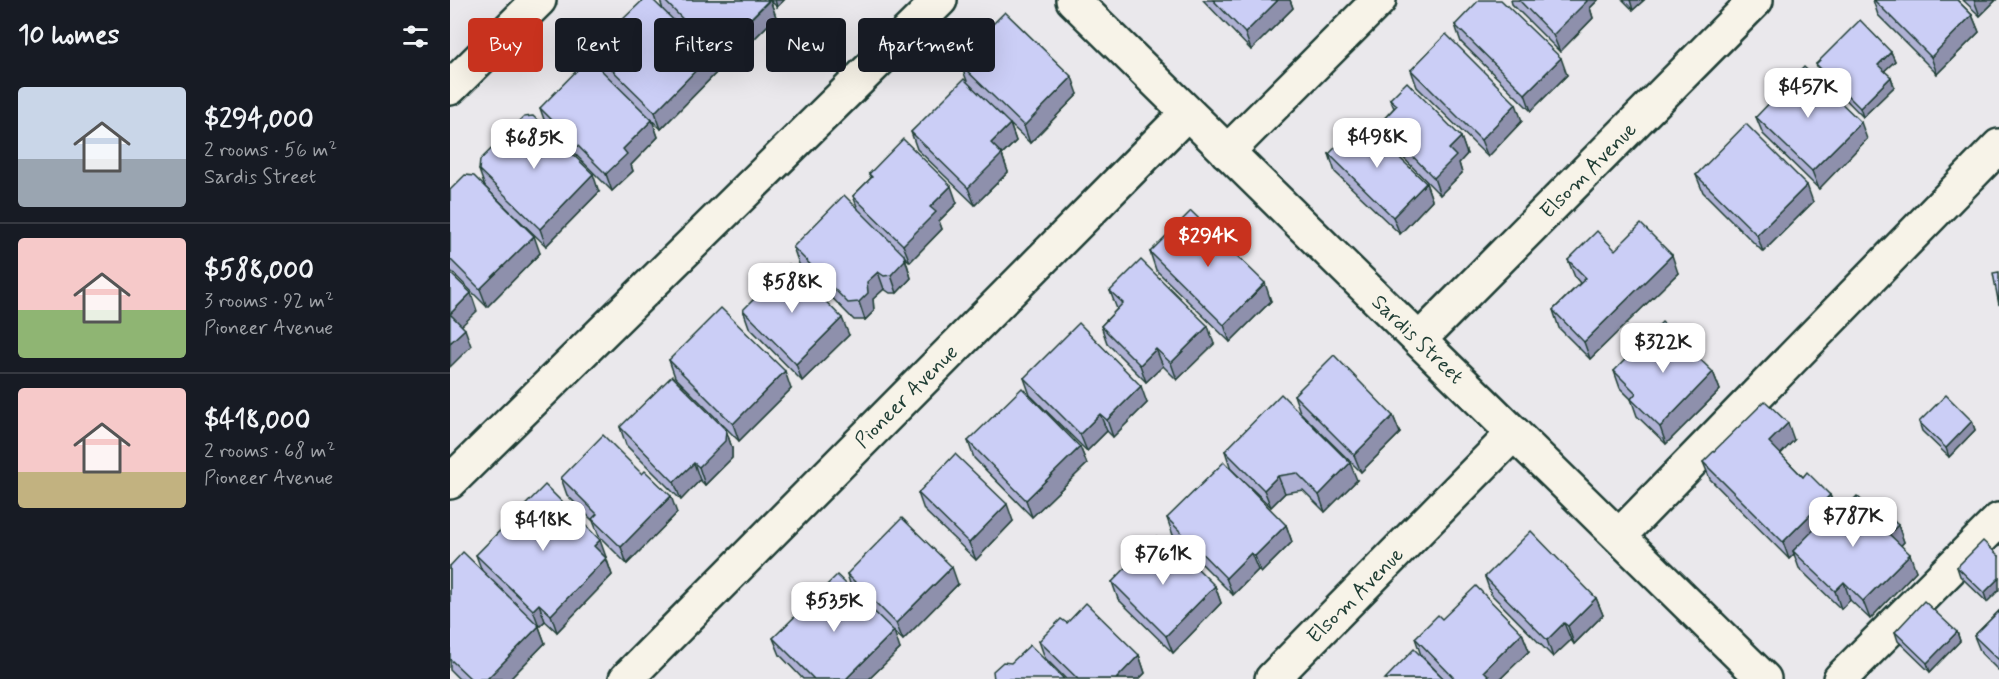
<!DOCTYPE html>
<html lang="en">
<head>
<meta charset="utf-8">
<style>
	body { margin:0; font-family:Mynerve,sans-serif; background:#20242c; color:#f1f3f6; height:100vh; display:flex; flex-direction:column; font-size:22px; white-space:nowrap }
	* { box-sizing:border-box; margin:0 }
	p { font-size:20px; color:#9ea1a6 }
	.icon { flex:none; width:33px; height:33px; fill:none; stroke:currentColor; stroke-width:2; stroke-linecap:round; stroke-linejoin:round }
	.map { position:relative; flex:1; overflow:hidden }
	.sheet { display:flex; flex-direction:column; background:#171b24; width:450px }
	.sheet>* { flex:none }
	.guide { position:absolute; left:18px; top:18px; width:570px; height:54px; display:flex; gap:12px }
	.price { position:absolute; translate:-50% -51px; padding:0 14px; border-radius:12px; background:#fff; color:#222; font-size:20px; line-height:39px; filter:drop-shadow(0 2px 3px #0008) }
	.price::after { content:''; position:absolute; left:50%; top:36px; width:18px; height:14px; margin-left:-9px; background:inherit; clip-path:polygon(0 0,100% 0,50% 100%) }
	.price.active { background:#c8321e; color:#fff }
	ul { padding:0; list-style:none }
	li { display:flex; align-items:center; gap:18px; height:150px; padding:0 18px }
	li+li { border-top:2px solid #363941 }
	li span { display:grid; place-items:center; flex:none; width:168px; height:120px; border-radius:6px; color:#555 }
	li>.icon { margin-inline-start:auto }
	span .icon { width:72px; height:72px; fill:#fffc; stroke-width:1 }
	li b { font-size:26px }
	h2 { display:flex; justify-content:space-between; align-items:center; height:72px; padding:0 18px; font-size:26px }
	.chip { padding:0 21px; border-radius:6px; background:#171b24; box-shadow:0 6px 24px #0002; font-size:21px; line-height:54px }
	.chip.active { background:#c8321e; color:#fff }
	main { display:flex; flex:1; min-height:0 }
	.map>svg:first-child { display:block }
</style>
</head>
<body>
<main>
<section class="sheet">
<h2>10 homes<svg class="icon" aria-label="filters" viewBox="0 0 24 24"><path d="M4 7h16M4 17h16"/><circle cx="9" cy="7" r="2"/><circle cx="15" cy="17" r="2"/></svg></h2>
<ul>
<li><span style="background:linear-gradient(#c9d6e8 60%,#9aa5b1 0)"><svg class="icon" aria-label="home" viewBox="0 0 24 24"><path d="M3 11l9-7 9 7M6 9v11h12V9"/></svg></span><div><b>$294,000</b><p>2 rooms · 56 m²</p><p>Sardis Street</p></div></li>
<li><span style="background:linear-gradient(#f6c9c9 60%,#8fb573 0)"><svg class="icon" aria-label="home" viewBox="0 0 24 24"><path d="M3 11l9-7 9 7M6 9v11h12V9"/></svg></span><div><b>$588,000</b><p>3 rooms · 92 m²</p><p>Pioneer Avenue</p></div></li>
<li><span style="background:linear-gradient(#f6c9c9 70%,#c2b280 0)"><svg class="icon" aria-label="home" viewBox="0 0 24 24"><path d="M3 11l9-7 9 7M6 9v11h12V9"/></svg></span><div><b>$418,000</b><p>2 rooms · 68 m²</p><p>Pioneer Avenue</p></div></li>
</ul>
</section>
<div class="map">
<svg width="1549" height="679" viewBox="0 0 1549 679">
	<rect width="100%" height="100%" fill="#eae8ec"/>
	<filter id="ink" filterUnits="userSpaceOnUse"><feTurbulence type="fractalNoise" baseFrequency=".0167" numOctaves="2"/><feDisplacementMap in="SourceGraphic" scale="12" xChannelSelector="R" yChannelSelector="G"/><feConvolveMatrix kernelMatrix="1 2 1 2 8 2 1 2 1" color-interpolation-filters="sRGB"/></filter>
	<g filter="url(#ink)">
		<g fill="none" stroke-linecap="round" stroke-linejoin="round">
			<g stroke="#1f3d34" stroke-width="38">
				<g id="minor">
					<path d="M623 0 1314 679"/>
					<path d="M777 152 929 0"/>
					<path d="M969 340 1306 0"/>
					<path d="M0 482 490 0"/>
					<path d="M1169 536 1549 146"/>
					<path d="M176 679 737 113"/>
					<path d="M822 679 1064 433"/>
					<path d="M1390 679 1549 520"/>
				</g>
			</g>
			<g stroke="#1f3d34" stroke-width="38">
				<path id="major" d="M0 88 89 0"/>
			</g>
			<use href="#minor" stroke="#f7f3e8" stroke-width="33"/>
			<use href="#major" stroke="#f7f3e8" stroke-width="33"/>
		</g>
		<g fill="#afb1d4" stroke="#1f3d34" stroke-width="1.5">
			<path d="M210 0H320L326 17 273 70 261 58 266 73 211 129 174 93 202 120 208 137 181 165 183 171 162 191 96 125 90 108 152 70 146 54 213 10Z"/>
			<path d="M320 0H334L327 7Z"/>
			<path d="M753 0H840L843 8 801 50Z"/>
			<path d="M1061 0H1148L1140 8 1143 18 1110 52 1062 4Z"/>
			<path d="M1173 0H1194L1183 10Z"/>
			<path d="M1423 0H1507L1522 15 1529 32 1487 74 1428 15Z"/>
			<path d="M1513 0H1546L1530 16Z"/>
			<path d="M1005 25 1117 75 1081 111 1011 42Z"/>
			<path d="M524 43 628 94 580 143 560 124 566 141 552 155 558 172 525 205 467 149 461 132 517 81 511 65 527 50Z"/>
			<path d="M1441 52 1445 61 1434 71 1441 77 1444 87 1413 117 1370 73 1366 64Z"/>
			<path d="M961 70 1072 121 1038 157 967 87Z"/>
			<path d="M940 99 1011 137 1017 154 1009 163 1012 173 990 195 936 140 930 123 944 108Z"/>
			<path d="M1306 117 1417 139 1369 189 1313 134Z"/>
			<path d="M879 154 976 183 982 200 950 234 885 172Z"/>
			<path d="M29 170 149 192 96 246 35 187Z"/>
			<path d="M419 174 507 203 489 221 492 229 460 262 455 257 461 278 447 293H440L434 289 423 299 424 311 415 320H404L349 264 343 247 408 209 403 196 421 178Z"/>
			<path d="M1246 175 1363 202 1313 252 1253 192Z"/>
			<path d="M0 190 90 253 37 307 0 270Z"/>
			<path d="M1165 250 1228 273 1140 359 1109 328 1103 310 1130 283 1125 277 1118 260Z"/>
			<path d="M700 252 821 301 780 342 706 270Z"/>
			<path d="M660 291 764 344 727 380 713 366 696 382 657 343 651 326 667 309Z"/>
			<path d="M293 310 399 335 352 381 299 327Z"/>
			<path d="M219 360 341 389 289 441 225 377Z"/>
			<path d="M1164 371 1263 372 1270 390 1216 444 1187 416 1181 399 1170 388Z"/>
			<path d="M574 378 697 403 663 437 657 431 637 451 580 395Z"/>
			<path d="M844 395 943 416 950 433 911 472 850 412Z"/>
			<path d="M1522 421 1525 430 1499 457 1472 431 1469 422Z"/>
			<path d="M170 427 276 430 282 448V458L255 485 250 480 231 500 176 445Z"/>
			<path d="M1344 440 1330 454 1353 477 1380 495 1385 509 1398 505 1422 510 1448 525 1454 542 1451 545 1466 571 1420 619 1400 600 1391 609 1349 568 1344 554 1339 559 1260 479 1253 462Z"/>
			<path d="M518 441 630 447 637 464 582 517 524 458Z"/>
			<path d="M775 451 907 480 875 512 853 490 835 493 821 507 781 469Z"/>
			<path d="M192 474 227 513 177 564 149 536 143 521 117 495 111 478Z"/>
			<path d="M468 493 563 521 526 560 474 510Z"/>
			<path d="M717 518 836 525 842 542 811 573 808 570 783 595 723 535Z"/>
			<path d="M26 555 156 557 162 575 107 632 95 621 89 627 95 643 60 679H9L0 670V566L32 571Z"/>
			<path d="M1549 556 1537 602 1510 576 1507 567Z"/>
			<path d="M397 574 508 584 453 640 439 627 450 649 419 679H353L330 655 323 638 402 590Z"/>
			<path d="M1035 577 1146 598 1153 615 1124 644 1121 640 1103 657 1041 594Z"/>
			<path d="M662 582 765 586 771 603 723 653 668 599Z"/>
			<path d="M1549 611V671L1531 653 1524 636Z"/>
			<path d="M992 619 1072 633 1079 651 1050 679H935L993 678 971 655 965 638Z"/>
			<path d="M617 623 689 655 695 673 689 679H616L595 658 589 641Z"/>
			<path d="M1445 632H1507L1510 641 1480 672 1448 641Z"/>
		</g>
		<g fill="#8e90ac" stroke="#1f3d34" stroke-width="1.5">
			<path d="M320 0 326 17 273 70 266 53Z"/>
			<path d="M325 0H334L327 7Z"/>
			<path d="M828 0H840L843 8 801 50 795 33Z"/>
			<path d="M1132 0H1148L1140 8 1143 18 1110 52 1103 35Z"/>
			<path d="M1180 0H1194L1183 10Z"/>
			<path d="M1524 0H1546L1530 16Z"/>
			<path d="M1522 15 1529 32 1487 74 1481 57Z"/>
			<path d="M1441 52 1445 61 1431 74 1428 65Z"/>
			<path d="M260 56 266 73 211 129 205 112Z"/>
			<path d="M1111 58 1117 75 1081 111 1075 94Z"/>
			<path d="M622 77 628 94 580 143 574 126Z"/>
			<path d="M1441 77 1444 87 1413 117 1410 108Z"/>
			<path d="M1066 104 1072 121 1038 157 1031 140Z"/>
			<path d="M202 120 208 137 181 165 183 171 162 191 156 174 173 149Z"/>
			<path d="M1411 122 1417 139 1369 189 1362 171Z"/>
			<path d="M560 124 566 141 552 155 558 172 525 205 518 188 541 143Z"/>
			<path d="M1011 137 1017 154 1009 163 1012 173 990 195 984 178 999 149Z"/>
			<path d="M143 174 149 192 96 246 90 229Z"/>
			<path d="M976 183 982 200 950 234 943 217Z"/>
			<path d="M1357 185 1363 202 1313 252 1307 235Z"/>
			<path d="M501 186 507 203 489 221 492 229 460 262 453 245 480 207Z"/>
			<path d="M84 236 90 253 37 307 30 289Z"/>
			<path d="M454 255 461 278 447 293 441 275Z"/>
			<path d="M1222 255 1228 273 1140 359 1134 342Z"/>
			<path d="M428 272 434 289 423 299 424 311 415 320 409 302 417 282Z"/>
			<path d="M815 283 821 301 780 342 774 325Z"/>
			<path d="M21 293 27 311 6 331 0 314Z"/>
			<path d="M392 318 399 335 352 381 346 364Z"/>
			<path d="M758 326 764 344 727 380 721 363Z"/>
			<path d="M15 329 21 346 0 367V343Z"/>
			<path d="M706 349 713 366 696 382 690 365Z"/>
			<path d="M335 371 341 389 289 441 283 424Z"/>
			<path d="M1263 372 1270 390 1216 444 1210 427Z"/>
			<path d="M691 386 697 403 663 437 657 420Z"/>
			<path d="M650 414 657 431 637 451 630 434Z"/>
			<path d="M943 416 950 433 911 472 904 455Z"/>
			<path d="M1522 421 1525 430 1499 457 1496 448Z"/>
			<path d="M1338 423 1344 440 1325 460 1319 442Z"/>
			<path d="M276 430 282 448V458L255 485 249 467Z"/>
			<path d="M630 447 637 464 582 517 576 500Z"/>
			<path d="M244 463 250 480 231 500 224 482Z"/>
			<path d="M900 463 907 480 875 512 869 495Z"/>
			<path d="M828 476 835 493 821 507 814 490Z"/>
			<path d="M1380 495 1386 512 1343 551 1344 554 1339 559 1333 542Z"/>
			<path d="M221 496 227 513 177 564 171 547Z"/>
			<path d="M557 504 563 521 526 560 519 543Z"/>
			<path d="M836 525 842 542 811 573 805 556Z"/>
			<path d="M1448 525 1454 542 1446 551 1439 534Z"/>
			<path d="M150 540 156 557 150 563 144 546Z"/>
			<path d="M801 553 808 570 783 595 776 578Z"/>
			<path d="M1460 554 1466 571 1420 619 1413 601Z"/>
			<path d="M156 558 162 575 107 632 101 615Z"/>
			<path d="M502 567 508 584 453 640 446 623Z"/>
			<path d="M1549 578V590L1537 602 1534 593Z"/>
			<path d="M1394 582 1400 600 1391 609 1385 591Z"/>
			<path d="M765 586 771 603 723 653 716 636Z"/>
			<path d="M1146 598 1153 615 1124 644 1118 626Z"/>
			<path d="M89 604 95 621 89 627 95 643 60 679H37L89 626 83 610Z"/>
			<path d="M1114 623 1121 640 1103 657 1097 640Z"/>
			<path d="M444 631 450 649 419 679H396Z"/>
			<path d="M1507 632 1510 641 1480 672 1477 663Z"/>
			<path d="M1072 633 1079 651 1050 679H1036L1034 671Z"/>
			<path d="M689 655 695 673 689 679H666Z"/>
		</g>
		<g fill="#cbcef6" stroke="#1f3d34" stroke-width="1.5">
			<path d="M193 0H203L260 56 205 112 146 54 148 43Z"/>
			<path d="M214 0H319L266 53Z"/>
			<path d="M763 0H828L795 33Z"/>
			<path d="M1029 0H1051L1111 58 1075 94 1005 25Z"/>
			<path d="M1069 0H1136L1137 1 1103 35Z"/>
			<path d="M1424 0H1507L1522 15 1481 57Z"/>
			<path d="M555 12 622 77 574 126 511 65 529 48 524 43Z"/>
			<path d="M1410 20 1441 52 1428 65 1441 77 1410 108 1366 64Z"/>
			<path d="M996 34 1066 104 1031 140 961 70Z"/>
			<path d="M139 58 202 120 173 149 177 154 156 174 90 108Z"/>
			<path d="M1354 67 1411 122 1362 171 1306 117Z"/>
			<path d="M514 79 560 124 541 143 552 154 518 188 461 132Z"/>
			<path d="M957 82 1011 137 999 149 1006 156 984 178 930 123 947 105 940 99Z"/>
			<path d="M83 116 143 174 90 229 29 170 30 160 74 117Z"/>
			<path d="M911 121 976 183 943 217 879 154Z"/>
			<path d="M1296 124 1357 185 1307 235 1246 175Z"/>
			<path d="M453 139 501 186 480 207 486 212 453 245 403 196 422 177 419 174Z"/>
			<path d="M15 175 24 176 84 236 30 289 0 259V190Z"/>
			<path d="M394 195 454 255 455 260 441 275 434 276 428 272 417 282 418 293 409 302 398 303 343 247Z"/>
			<path d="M741 211 815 283 774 325 700 252Z"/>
			<path d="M1191 224 1222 255 1134 342 1103 310 1136 278 1118 260 1147 231 1165 250Z"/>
			<path d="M691 260 758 326 721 363 706 349 690 365 651 326 673 303 660 291Z"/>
			<path d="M339 264 392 318 346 364 293 310Z"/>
			<path d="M1549 272V305L1543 273Z"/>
			<path d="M0 273 21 293 0 314 15 329 0 343Z"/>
			<path d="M271 308 335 371 283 424 219 360Z"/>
			<path d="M1212 322 1263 372 1210 427 1181 399 1186 393 1164 371Z"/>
			<path d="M629 323 691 386 657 420 650 414 630 434 574 378Z"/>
			<path d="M884 355 943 416 904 455 844 395Z"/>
			<path d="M222 376 276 430 275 441 249 467 244 463 224 482 170 427Z"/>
			<path d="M572 388 630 447 576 500 518 441Z"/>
			<path d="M831 394 900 463 869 495 847 473 828 476 814 490 775 451Z"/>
			<path d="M1496 395 1522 421 1496 448 1469 422Z"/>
			<path d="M1315 401 1338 423 1319 442 1353 477 1357 472 1380 495 1333 542 1253 462Z"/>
			<path d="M153 435 192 474 195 471 221 496 171 547 142 519 147 514 111 478Z"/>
			<path d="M505 454 557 504 519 543 468 493Z"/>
			<path d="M774 462 836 525 805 556 801 553 776 578 717 518Z"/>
			<path d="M95 485 150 540 144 546 156 558 101 615 89 604 83 610 26 555Z"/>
			<path d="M1407 496 1422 510 1427 505 1448 525 1439 534 1460 554 1413 601 1394 582 1385 591 1343 551 1393 500 1398 505Z"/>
			<path d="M452 518 502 567 446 623 397 574Z"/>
			<path d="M1081 531 1146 598 1118 626 1114 623 1097 640 1035 577Z"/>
			<path d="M706 537 728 559 733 554 765 586 716 636 662 582Z"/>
			<path d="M1533 541 1549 556V578L1534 593 1507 567Z"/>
			<path d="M13 552 89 626 37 679H21L0 659V566Z"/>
			<path d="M387 575 444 631 396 679H364L323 638Z"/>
			<path d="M1026 586 1072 633 1034 671 1039 676 1036 679H1005L965 638 988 615 992 619Z"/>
			<path d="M1474 601 1507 632 1477 663 1445 632Z"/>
			<path d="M636 603 689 655 666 679H628L589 641 611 619 617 623Z"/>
			<path d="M1549 611V660L1524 636Z"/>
			<path d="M580 645 614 679H544L543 671 553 662 561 663Z"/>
			<path d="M964 649 994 679H935Z"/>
		</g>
	</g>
	<g text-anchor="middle" stroke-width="6" stroke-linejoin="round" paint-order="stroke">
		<g font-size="21" fill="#1f3d34" stroke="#f7f3e8">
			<text transform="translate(1138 170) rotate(-45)" y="7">Elsom Avenue</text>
			<text transform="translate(968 339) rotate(44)" y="7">Sardis Street</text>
			<text transform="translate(456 396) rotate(-45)" y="7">Pioneer Avenue</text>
			<text transform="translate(905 595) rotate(-45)" y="7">Elsom Avenue</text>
		</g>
	</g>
</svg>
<b class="price" style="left:1358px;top:119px">$457K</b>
<b class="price" style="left:927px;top:169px">$498K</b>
<b class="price" style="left:84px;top:170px">$685K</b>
<b class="price active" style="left:758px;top:268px">$294K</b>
<b class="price" style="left:342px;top:314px">$588K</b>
<b class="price" style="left:1213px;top:374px">$322K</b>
<b class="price" style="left:1403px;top:548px">$787K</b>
<b class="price" style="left:93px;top:552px">$418K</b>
<b class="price" style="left:713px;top:586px">$761K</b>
<b class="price" style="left:384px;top:633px">$535K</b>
<div class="guide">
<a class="chip active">Buy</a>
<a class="chip">Rent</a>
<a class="chip">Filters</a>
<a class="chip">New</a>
<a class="chip">Apartment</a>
</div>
</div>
</main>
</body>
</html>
